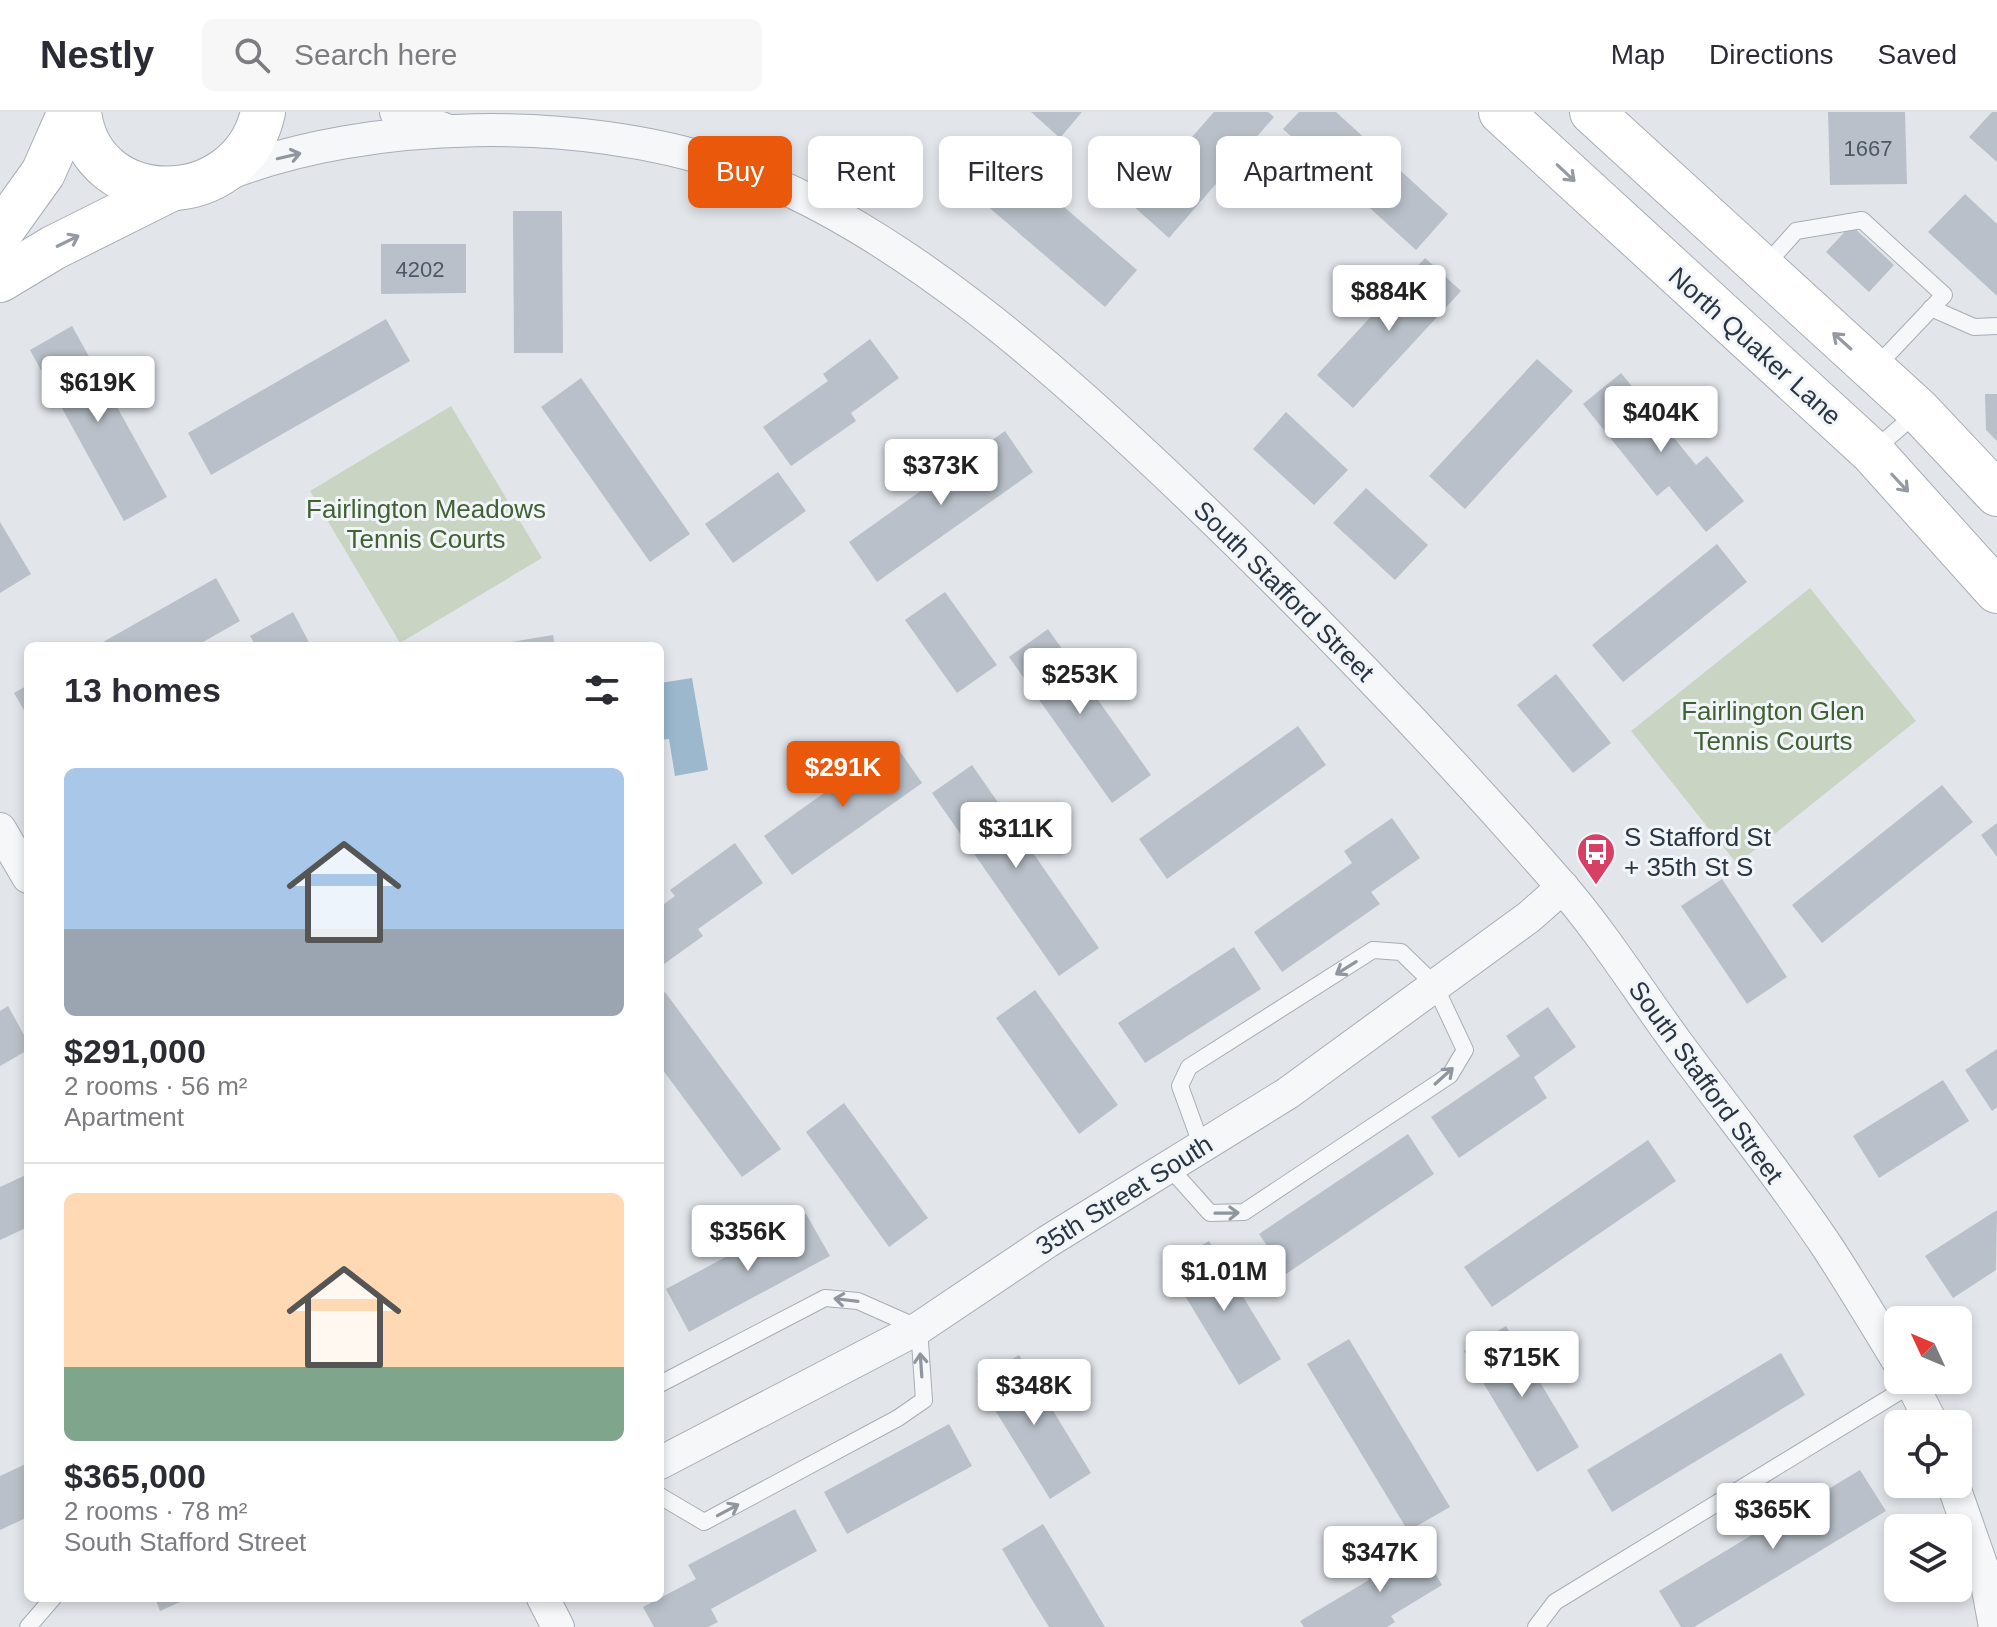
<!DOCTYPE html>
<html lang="en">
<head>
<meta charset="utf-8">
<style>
	body { margin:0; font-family:Helvetica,sans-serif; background:#f7f7f7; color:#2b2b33; height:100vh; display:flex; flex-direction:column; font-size:30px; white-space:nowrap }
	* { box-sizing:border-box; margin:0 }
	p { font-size:26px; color:#7c7c81 }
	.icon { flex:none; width:44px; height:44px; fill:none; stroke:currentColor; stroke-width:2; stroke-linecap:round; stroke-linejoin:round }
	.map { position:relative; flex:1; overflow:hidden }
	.details { position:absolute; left:24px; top:530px; width:640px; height:960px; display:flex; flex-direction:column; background:#fff; border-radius:12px; box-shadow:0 4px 12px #0003 }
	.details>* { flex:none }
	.banner { position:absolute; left:688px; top:24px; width:760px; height:72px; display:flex; gap:16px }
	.needle { width:52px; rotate:314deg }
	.buttons { position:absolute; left:1884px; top:1194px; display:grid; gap:16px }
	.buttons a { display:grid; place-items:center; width:88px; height:88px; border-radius:12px; background:#fff; box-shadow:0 4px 12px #0003; font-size:40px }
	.price { position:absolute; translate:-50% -68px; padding:0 18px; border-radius:8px; background:#fff; color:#222; font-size:26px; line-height:52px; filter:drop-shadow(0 2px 4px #0008) }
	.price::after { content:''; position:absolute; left:50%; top:48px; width:24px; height:18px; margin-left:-12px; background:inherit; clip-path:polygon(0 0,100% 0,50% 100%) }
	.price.current { background:#ea580c; color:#fff }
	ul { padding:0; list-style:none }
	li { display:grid; align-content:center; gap:16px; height:424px; padding:0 40px }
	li+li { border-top:2px solid #e1e1e2 }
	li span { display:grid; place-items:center; height:248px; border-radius:12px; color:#555 }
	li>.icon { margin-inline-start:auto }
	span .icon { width:144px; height:144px; fill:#fffc; stroke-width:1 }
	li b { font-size:34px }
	h2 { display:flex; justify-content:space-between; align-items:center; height:96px; padding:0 40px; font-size:34px }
	.pill { padding:0 28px; border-radius:12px; background:#fff; box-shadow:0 4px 12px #0003; font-size:28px; line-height:72px }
	.pill.current { background:#ea580c; color:#fff }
	header { display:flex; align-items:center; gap:48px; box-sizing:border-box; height:112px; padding:0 40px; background:#fff; border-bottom:2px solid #e1e1e2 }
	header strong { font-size:38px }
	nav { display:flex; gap:44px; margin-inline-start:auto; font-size:28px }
	.search { width:560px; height:72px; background:#f7f7f7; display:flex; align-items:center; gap:20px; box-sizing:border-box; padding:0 28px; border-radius:12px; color:#7c7c81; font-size:30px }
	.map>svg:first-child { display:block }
</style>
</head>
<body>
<header>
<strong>Nestly</strong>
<div class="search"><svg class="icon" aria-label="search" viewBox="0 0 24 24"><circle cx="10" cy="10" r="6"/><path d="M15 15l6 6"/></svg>Search here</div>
<nav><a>Map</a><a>Directions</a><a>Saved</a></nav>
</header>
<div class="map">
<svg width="1997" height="1515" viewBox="0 0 1997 1515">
	<rect width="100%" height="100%" fill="#e2e6eb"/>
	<g fill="#c9d5c2">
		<path d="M451 294 542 446 400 531 310 379Z"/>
		<path d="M1810 476 1916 609 1737 752 1631 619Z"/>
	</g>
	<path fill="#9bb8cd" d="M692 566 708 658 675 664 669 627 660 628V571Z"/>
	<g fill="#b9c0c9">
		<path d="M1031 0H1082L1060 26Z"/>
		<path d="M1214 0H1268L1274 5 1169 126 1132 93Z"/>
		<path d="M1299 0H1336L1448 102 1416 138 1283 17Z"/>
		<path d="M1828 0H1905L1907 72 1830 73Z"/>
		<path d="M1992 0H1997V50L1969 25Z"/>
		<path d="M990 31 1137 158 1105 195 957 68Z"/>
		<path d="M1965 82 1997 112V184L1928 120Z"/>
		<path d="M513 99H562L563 241H514Z"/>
		<path d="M1851 113 1894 153 1869 180 1826 140Z"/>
		<path d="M381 132H466V181L381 182Z"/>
		<path d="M1425 146 1461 179 1353 296 1317 263Z"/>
		<path d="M386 207 410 249 211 363 188 321Z"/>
		<path d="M72 214 167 385 124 409 30 238Z"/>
		<path d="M870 227 899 266 851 301 856 309 791 354 763 315 828 269 823 262Z"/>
		<path d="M1537 247 1573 279 1465 397 1429 364Z"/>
		<path d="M1621 261 1696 353 1707 344 1744 389 1706 420 1669 374 1657 384 1583 292Z"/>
		<path d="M581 266 690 422 650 450 541 295Z"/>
		<path d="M1985 282H1997V329L1986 318Z"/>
		<path d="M1286 300 1348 358 1314 393 1253 337Z"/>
		<path d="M1005 319 1033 360 877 470 849 430Z"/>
		<path d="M778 360 806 399 733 451 705 412Z"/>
		<path d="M1366 376 1428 433 1395 468 1333 411Z"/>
		<path d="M0 410 31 462 0 481Z"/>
		<path d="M1717 432 1747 470 1623 570 1592 533Z"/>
		<path d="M216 466 240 509 196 534H96Z"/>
		<path d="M945 480 997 553 957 581 905 508Z"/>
		<path d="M293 500 311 534H256L250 524Z"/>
		<path d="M1048 517 1151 663 1112 691 1009 545Z"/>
		<path d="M553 523 555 534H499V532Z"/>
		<path d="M1556 562 1611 631 1573 661 1517 593Z"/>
		<path d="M28 573V605L14 581Z"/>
		<path d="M1298 614 1326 653 1167 767 1139 727Z"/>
		<path d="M894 631 922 671 792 763 764 724Z"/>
		<path d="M972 653 1099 836 1059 864 932 681Z"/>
		<path d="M1942 673 1973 710 1822 831 1792 793Z"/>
		<path d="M1392 706 1420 746 1371 780 1380 792 1282 860 1254 820 1352 751 1344 739Z"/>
		<path d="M1997 711V745L1981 723Z"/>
		<path d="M735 731 763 771 698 817 703 824 660 855V795L675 784 670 778Z"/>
		<path d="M1722 767 1787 865 1747 892 1681 794Z"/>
		<path d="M1234 835 1261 877 1145 951 1118 911Z"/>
		<path d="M1035 878 1118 993 1079 1022 996 906Z"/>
		<path d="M665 880 781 1037 742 1065 660 954V884Z"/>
		<path d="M8 894 28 930V938L0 954V899Z"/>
		<path d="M1548 895 1576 935 1534 965 1547 986 1459 1046 1431 1005 1520 944 1506 924Z"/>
		<path d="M1997 937V995L1992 999 1965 958Z"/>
		<path d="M1943 968 1969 1009 1879 1066 1853 1024Z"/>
		<path d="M844 991 928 1106 889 1135 806 1020Z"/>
		<path d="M1408 1022 1434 1062 1286 1162 1259 1122Z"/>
		<path d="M1648 1028 1676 1069 1492 1195 1464 1155Z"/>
		<path d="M28 1062V1115L0 1128V1075Z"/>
		<path d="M1997 1098 1996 1158 1953 1186 1925 1144Z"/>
		<path d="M806 1102 830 1144 689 1220 666 1177Z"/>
		<path d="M1209 1129 1281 1247 1239 1273 1167 1154Z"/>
		<path d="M1506 1214 1579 1335 1537 1360 1464 1239Z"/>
		<path d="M1349 1227 1450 1395 1408 1419 1307 1252Z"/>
		<path d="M1781 1241 1805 1283 1612 1400 1587 1358Z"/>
		<path d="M1019 1243 1091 1361 1050 1387 977 1269Z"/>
		<path d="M949 1312 972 1354 847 1422 824 1380Z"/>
		<path d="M28 1351V1405L0 1418V1364Z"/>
		<path d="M1860 1358 1886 1399 1694 1515H1681L1659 1479Z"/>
		<path d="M795 1397 817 1439 711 1497 718 1510 708 1515H654L643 1495 696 1467 688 1453Z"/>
		<path d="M1043 1412 1071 1458 1105 1515H1049L1029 1483 1002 1437Z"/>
		<path d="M1417 1431 1442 1473 1391 1504 1395 1510 1387 1515H1304L1300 1509 1369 1468 1366 1462Z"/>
		<path d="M155 1486H189L160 1499Z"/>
	</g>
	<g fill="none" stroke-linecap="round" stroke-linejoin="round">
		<g stroke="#a7adb6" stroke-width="18">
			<g id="lane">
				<path d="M1763 156 1796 119 1862 108 1944 183 1874 257"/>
				<path d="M1931 196 1974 215 1997 214"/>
				<path d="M1873 339 1919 299"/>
				<path d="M1169 1055 1210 1101 1244 1100 1450 963 1465 938 1434 872 1401 840 1373 838 1189 955 1180 974 1202 1035"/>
				<path d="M660 1272 825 1186 858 1189 919 1216 924 1288 898 1306 704 1410 660 1384"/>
				<path d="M28 1515 53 1486"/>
				<path d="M1536 1515 1555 1490 1912 1272"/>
			</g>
		</g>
		<g stroke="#a7adb6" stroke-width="34">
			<g id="street">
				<path d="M396 0 444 17"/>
				<path d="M225 63C369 6 580 4 726 53 894 109 1065 265 1191 386 1319 509 1442 637 1558 770 1602 820 1638 878 1677 931 1727 999 1781 1065 1828 1136 1852 1173 1875 1211 1898 1249"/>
				<path d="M0 717 28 765"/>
				<path d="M1910 1268 1932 1312"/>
				<path d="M660 1351 919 1216 1047 1130 1288 981 1529 805 1563 775"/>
				<path d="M1953 1372 1986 1466 1995 1515"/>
				<path d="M543 1486 558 1515"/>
			</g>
		</g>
		<g stroke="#a7adb6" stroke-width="46">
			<g id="secondary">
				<path d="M79 0C91 103 241 101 263 0"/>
				<path d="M1501 0 1872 340 1997 479"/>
				<path d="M1592 0 1919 299 1997 382"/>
				<path d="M0 121 43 61 70 0"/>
				<path d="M0 168 53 136 169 78"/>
			</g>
		</g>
		<use href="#lane" stroke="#f5f7f9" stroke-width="16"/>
		<use href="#street" stroke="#f5f7f9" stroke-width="32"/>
		<use href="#secondary" stroke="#fff" stroke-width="44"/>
	</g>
	<defs><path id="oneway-shaft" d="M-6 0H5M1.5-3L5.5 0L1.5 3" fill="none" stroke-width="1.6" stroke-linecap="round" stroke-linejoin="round" transform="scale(2)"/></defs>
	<g stroke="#8f969e">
		<use href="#oneway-shaft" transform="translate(289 44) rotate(-13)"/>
		<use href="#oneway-shaft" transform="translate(1346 856) rotate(148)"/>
		<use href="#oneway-shaft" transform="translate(1444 964) rotate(-42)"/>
		<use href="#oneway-shaft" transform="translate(1227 1101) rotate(-1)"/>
		<use href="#oneway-shaft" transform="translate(846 1188) rotate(-173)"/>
		<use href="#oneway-shaft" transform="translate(921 1253) rotate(-94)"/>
		<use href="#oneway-shaft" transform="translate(728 1398) rotate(-28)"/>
	</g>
	<g stroke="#949aa2">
		<use href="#oneway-shaft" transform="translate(1566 61) rotate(43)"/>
		<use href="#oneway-shaft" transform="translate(68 129) rotate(-26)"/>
		<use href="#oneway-shaft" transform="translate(1842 229) rotate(-138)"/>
		<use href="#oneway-shaft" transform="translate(1900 371) rotate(47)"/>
	</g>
	<defs>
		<g id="bus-pin" transform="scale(2)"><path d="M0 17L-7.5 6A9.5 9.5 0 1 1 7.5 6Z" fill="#d74064" stroke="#f2f5f8"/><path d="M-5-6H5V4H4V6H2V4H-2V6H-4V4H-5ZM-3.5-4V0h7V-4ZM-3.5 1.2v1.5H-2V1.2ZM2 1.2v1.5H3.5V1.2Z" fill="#fff"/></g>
	</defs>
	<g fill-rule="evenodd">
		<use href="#bus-pin" x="1596" y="740"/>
	</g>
	<g text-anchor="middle" stroke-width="6" stroke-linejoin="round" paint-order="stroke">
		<g font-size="22" fill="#4d5865">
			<text x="1868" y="44">1667</text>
			<text x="420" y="165">4202</text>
		</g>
		<g font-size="26" fill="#293544" stroke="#f2f5f8">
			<text transform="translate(1755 234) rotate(42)" y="9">North Quaker Lane</text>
			<text transform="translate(1284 479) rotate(45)" y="9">South Stafford Street</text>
			<text transform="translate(1706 970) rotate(54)" y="9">South Stafford Street</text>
			<text transform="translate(1124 1083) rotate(-32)" y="9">35th Street South</text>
		</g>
		<g font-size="26" fill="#416135" stroke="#f2f5f8">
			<text x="426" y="406">Fairlington Meadows<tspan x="426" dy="30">Tennis Courts</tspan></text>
			<text x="1773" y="608">Fairlington Glen<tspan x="1773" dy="30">Tennis Courts</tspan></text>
		</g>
		<g font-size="26" fill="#293544" stroke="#f2f5f8" text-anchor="start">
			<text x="1624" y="734">S Stafford St<tspan x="1624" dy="30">+ 35th St S</tspan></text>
		</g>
	</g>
</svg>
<div class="buttons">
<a><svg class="needle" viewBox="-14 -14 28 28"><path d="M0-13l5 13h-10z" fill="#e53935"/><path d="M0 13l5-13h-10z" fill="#7c7c81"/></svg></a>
<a><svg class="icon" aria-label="locate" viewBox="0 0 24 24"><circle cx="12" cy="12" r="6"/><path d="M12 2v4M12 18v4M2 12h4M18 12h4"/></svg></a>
<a><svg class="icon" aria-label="layers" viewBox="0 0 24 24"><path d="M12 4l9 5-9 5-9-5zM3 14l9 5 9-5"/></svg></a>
</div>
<b class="price" style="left:1389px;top:221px">$884K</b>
<b class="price" style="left:98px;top:312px">$619K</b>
<b class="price" style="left:1661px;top:342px">$404K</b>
<b class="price" style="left:941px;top:395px">$373K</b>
<b class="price" style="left:1080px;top:604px">$253K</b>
<b class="price current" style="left:843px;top:697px">$291K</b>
<b class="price" style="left:1016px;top:758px">$311K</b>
<b class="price" style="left:748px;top:1161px">$356K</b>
<b class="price" style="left:1224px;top:1201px">$1.01M</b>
<b class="price" style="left:1522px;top:1287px">$715K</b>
<b class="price" style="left:1034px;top:1315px">$348K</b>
<b class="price" style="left:1773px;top:1439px">$365K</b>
<b class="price" style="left:1380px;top:1482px">$347K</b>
<div class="banner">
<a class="pill current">Buy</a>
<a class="pill">Rent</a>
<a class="pill">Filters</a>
<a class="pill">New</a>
<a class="pill">Apartment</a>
</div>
<section class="details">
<h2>13 homes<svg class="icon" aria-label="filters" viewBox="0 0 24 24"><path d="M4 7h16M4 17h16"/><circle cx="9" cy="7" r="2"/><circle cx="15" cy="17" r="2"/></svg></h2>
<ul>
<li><span style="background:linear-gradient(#a9c7e8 65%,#9aa5b1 0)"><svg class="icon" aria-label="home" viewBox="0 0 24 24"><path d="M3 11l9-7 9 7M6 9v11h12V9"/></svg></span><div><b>$291,000</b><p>2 rooms · 56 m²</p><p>Apartment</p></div></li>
<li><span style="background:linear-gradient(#ffd9b3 70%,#7fa58c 0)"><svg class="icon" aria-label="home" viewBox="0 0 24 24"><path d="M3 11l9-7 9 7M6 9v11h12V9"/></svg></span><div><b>$365,000</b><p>2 rooms · 78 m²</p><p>South Stafford Street</p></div></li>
</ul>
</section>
</div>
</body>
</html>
